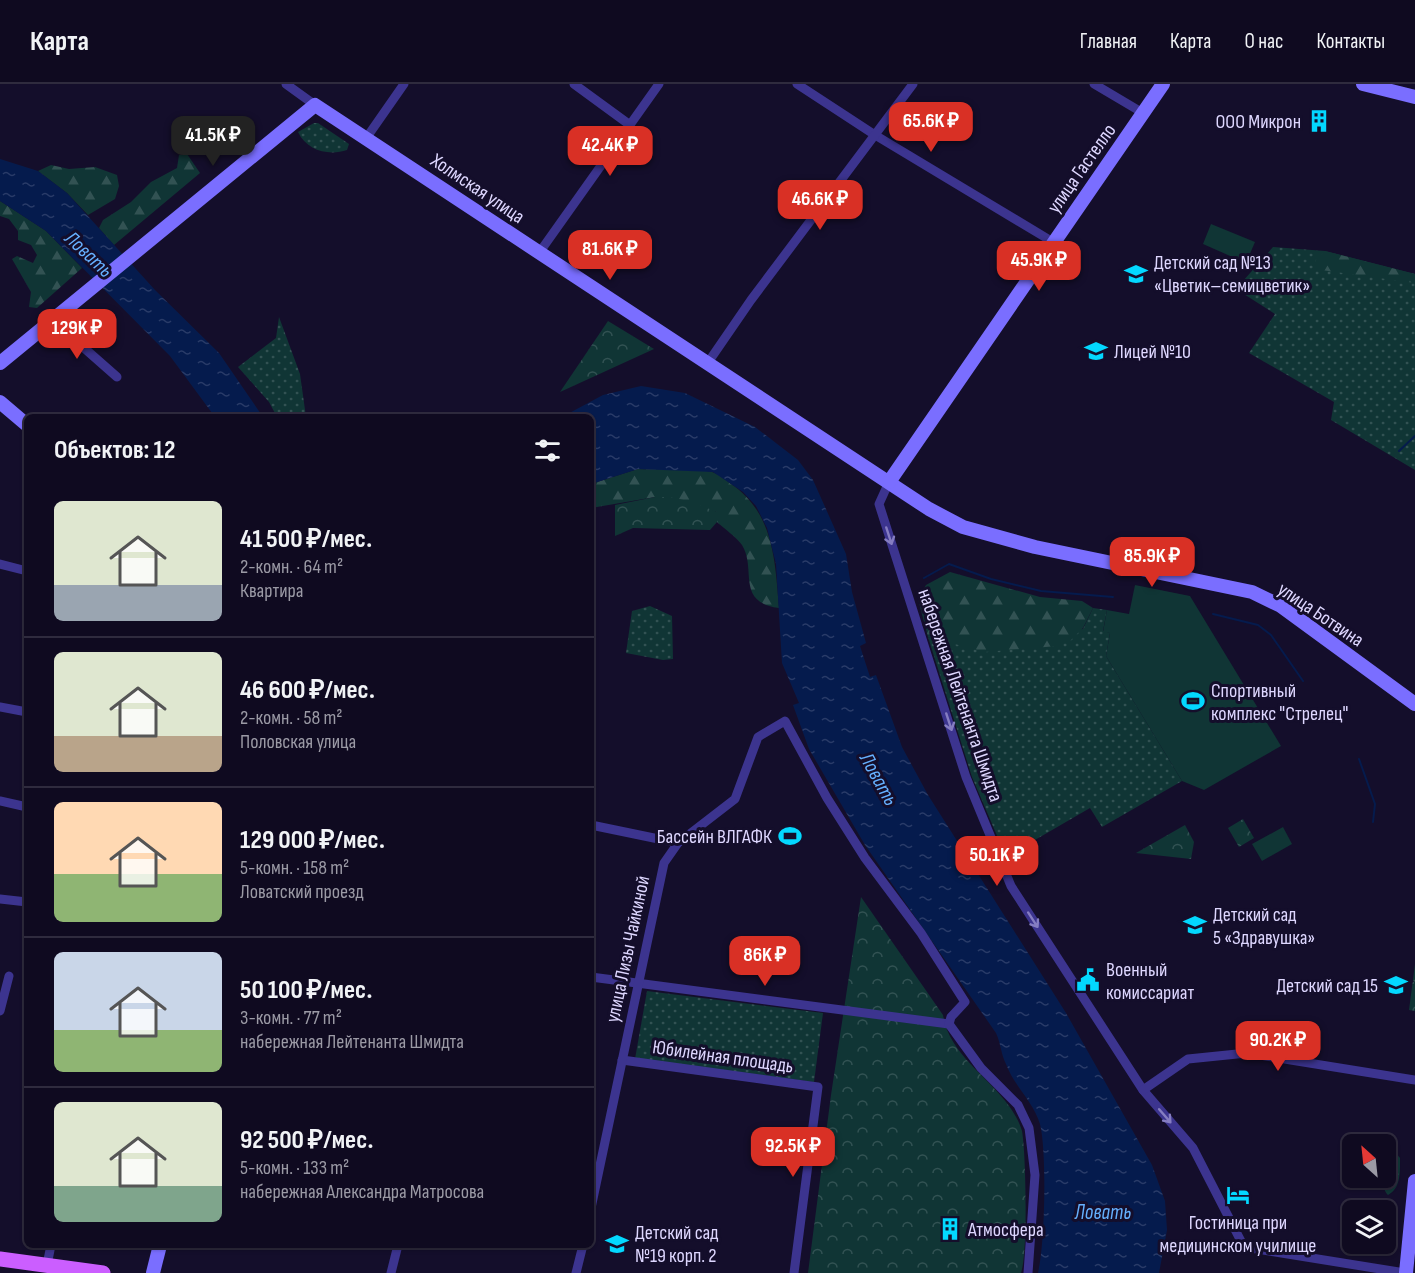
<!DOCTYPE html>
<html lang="ru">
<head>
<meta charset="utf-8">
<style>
	body { margin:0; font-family:"Sofia Sans Condensed",sans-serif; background:#1d182d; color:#f1f3f6; height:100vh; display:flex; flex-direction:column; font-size:22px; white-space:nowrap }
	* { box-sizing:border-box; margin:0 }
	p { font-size:20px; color:#9b9aa5 }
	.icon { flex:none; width:33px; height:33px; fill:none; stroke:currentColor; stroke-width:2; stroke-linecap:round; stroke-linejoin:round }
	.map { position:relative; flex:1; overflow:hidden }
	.drawer { position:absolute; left:24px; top:330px; width:570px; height:834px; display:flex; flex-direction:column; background:#0f0a20; border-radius:9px; box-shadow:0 2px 4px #0004,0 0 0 2px #2f2b3e }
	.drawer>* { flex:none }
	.needle { width:39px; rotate:333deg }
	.fabs { position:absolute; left:1342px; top:1050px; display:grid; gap:12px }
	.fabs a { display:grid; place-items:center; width:54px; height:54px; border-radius:9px; background:#0f0a20; box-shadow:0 2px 4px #0004,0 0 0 2px #2f2b3e; font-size:30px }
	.price { position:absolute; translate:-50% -51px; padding:0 14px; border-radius:12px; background:#d93025; color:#fff; font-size:20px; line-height:39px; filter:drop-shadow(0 2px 3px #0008) }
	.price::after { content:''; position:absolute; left:50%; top:36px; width:18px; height:14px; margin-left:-9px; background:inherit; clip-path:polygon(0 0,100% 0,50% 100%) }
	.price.on { background:#222; color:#fff }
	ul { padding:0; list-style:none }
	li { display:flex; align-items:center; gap:18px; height:150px; padding:0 30px }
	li+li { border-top:2px solid #2f2b3e }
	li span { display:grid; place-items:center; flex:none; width:168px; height:120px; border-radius:9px; color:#555 }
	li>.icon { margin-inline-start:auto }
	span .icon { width:72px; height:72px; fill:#fffc; stroke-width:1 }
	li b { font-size:26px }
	h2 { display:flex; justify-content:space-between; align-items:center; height:72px; padding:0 30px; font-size:26px }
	header { display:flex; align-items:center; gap:36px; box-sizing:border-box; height:84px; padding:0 30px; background:#0f0a20; border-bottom:2px solid #2f2b3e }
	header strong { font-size:28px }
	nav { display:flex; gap:33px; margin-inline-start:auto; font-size:21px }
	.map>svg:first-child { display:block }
</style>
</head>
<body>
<header>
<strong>Карта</strong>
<nav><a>Главная</a><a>Карта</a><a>О нас</a><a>Контакты</a></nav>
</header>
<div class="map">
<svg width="1415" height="1189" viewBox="0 0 1415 1189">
	<defs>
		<pattern id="grass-dots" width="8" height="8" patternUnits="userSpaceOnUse" patternTransform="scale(1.5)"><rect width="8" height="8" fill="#103535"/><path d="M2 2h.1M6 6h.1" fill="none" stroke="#325253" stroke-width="1.8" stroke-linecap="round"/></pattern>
		<pattern id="forest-firs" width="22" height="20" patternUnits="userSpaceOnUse" patternTransform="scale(1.5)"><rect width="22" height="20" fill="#103535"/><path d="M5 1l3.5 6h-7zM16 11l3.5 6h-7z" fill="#325253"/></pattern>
		<pattern id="park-crowns" width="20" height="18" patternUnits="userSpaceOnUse" patternTransform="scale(1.5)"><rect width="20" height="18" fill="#103535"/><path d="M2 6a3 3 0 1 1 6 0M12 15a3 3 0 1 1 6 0" fill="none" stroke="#325253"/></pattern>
		<pattern id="water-ripples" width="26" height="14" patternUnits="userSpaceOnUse" patternTransform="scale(1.5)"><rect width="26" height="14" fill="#051b4d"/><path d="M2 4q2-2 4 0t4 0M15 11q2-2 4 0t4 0" fill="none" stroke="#293b68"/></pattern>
	</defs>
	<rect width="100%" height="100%" fill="#140e2b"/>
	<g fill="url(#grass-dots)">
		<path d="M314 39H318L349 60 347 66C329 72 307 67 298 48Z"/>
		<path d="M1273 163 1325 167 1415 190V386L1331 336 1334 318 1249 269 1275 230 1236 205Z"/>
		<path d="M279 233 300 290 306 333H277L269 318 238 283 276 254Z"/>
		<path d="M650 522 672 532 673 575 663 576 626 569 632 527Z"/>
		<path d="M1093 524 1107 526 1103 547 1110 549 1106 572 1182 697 1102 743 1090 724 1028 760 1023 752 1009 761H1001L972 693 928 553 953 559 1083 545Z"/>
		<path d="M647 907 823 929 814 998 635 975Z"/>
	</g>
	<g fill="url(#forest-firs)">
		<path d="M187 70 200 89 114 161 99 144 103 136 131 118 151 98 177 84 179 71Z"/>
		<path d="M51 81 69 85 95 83 117 91 119 102 115 115 88 131 67 109 38 87Z"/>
		<path d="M0 117 46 147 82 184 37 224 29 223 31 208 12 175 17 172 33 179 37 171 31 161 18 156V147L9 135 0 132Z"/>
		<path d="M1325 167 1415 190V199L1314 185 1316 175Z"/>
		<path d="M638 385C661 386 689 383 712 388 718 390 726 396 731 400 774 429 775 477 779 524 735 518 757 485 742 461 736 453 725 445 717 438V428L655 413 591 424V400Z"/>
		<path d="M950 488 1040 513 1082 517 1093 524 1083 544 1071 556 1057 562 985 568 928 553 918 515 926 501Z"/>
		<path d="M1395 1068 1400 1074C1400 1088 1401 1104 1388 1111 1379 1103 1385 1075 1395 1068Z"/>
	</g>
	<g fill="url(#park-crowns)">
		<path d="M608 237 654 265 560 308Z"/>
		<path d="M655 413C679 412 696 419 717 428V438L710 446 633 444 615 452V421Z"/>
		<path d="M1243 735 1254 754 1239 763 1228 744Z"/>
		<path d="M1185 741 1194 758 1191 775 1136 769Z"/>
		<path d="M861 813 943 931C949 970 988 992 1009 1022 1014 1029 1020 1039 1022 1047 1026 1069 1028 1170 1021 1189H808L831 1011Z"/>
		<path d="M1415 880V927L1409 926Z"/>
	</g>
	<g fill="#103535">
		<path d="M1211 140 1255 158 1246 179 1203 160Z"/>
		<path d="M1135 501 1190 512 1281 662 1204 706 1182 697 1106 572 1110 549 1103 548 1107 526 1129 530Z"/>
		<path d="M1283 743 1292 760 1262 777 1252 760Z"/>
	</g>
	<g fill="url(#water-ripples)">
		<path d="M0 75 38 87 67 109 155 206 219 269 263 333H215L170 272 46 147 0 117Z"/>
		<path d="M641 302 685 309 755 343 798 376 813 396 846 470 852 508 866 559 860 562 870 593 876 591 902 663 928 711 1066 929 1152 1081 1165 1117 1167 1146 1159 1189H1038C1045 1161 1047 1068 1040 1040 1033 1017 1014 1002 1006 980 1001 970 1001 960 996 949L865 761 809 665 793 621 799 619 782 579 776 480 767 444 756 422 743 408 713 388 638 385 591 400V333H562L603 311Z"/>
	</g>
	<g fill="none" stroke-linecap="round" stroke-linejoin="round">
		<g stroke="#051b4d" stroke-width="2">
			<path d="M1399 367 1415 352"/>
			<path d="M924 494 949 480 991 495 1041 507 1113 513"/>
			<path d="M1213 530 1258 541 1271 551 1303 597"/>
			<path d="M1359 675 1375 720 1373 738"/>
		</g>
		<g stroke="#3c348f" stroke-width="9">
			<path d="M286 0 315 21"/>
			<path d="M574 0 630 41"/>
			<path d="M797 0 875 51 1053 158"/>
			<path d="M1094 0 1143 29"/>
			<path d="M367 53 404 0"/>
			<path d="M539 169 659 0"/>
			<path d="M48 239 58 241 117 293"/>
			<path d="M707 280 751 216 913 0"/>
			<path d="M889 398 879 420 966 693 1011 802 1143 1006 1193 1064 1244 1163 1405 1189"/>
			<path d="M0 480 27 487"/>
			<path d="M0 623 27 628"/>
			<path d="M0 717 27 723"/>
			<path d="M591 741 678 759"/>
			<path d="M0 815 27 818"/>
			<path d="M591 893 949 940"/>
			<path d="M0 927 9 892"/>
			<path d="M949 940 981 984 1018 1021 1029 1044 1035 1091 1028 1189"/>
			<path d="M622 976 818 1003 794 1189"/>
			<path d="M1143 1006 1188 975 1247 969 1415 996"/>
			<path d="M591 1124 664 779 678 759 735 715 758 653 785 637 827 714 865 774 921 849 965 918 951 933 949 940"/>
			<path d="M47 1181 51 1161"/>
			<path d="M391 1189 398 1161"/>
			<path d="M576 1189 583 1161"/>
		</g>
		<g stroke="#7a6eff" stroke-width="14">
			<path d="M1363 0 1415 13"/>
			<path d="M0 279 315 21 929 425 963 443 1035 463 1252 508 1281 522 1415 620"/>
			<path d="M0 318 27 341"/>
			<path d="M889 398 1163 0"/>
			<path d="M153 1189 160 1161"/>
			<path d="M1406 1189 1415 1097"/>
		</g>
		<path stroke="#cb5eff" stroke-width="15" d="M0 1175 103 1189"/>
	</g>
	<defs><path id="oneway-shaft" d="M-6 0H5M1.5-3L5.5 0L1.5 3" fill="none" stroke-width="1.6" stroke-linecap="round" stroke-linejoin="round" transform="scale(1.5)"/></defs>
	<g stroke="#857dc1">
		<use href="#oneway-shaft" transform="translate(889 452) rotate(72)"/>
		<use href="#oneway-shaft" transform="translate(949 638) rotate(72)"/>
		<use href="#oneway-shaft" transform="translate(1033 836) rotate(57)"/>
		<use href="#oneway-shaft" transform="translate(1165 1032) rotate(49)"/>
	</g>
	<defs>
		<g id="building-bare" transform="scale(1.8)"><path d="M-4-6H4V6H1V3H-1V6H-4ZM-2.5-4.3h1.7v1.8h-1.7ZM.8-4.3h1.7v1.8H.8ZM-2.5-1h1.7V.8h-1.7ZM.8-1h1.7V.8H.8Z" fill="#03d8ff" stroke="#140e2b" stroke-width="2.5" paint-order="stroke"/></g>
		<g id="school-bare" transform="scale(1.8)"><path d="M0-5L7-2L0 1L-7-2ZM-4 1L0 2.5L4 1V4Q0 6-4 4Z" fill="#03d8ff" stroke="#140e2b" stroke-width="2.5" paint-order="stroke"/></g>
		<g id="stadium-bare" transform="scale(1.8)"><path d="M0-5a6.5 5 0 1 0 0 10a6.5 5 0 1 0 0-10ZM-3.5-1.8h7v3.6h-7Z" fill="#03d8ff" stroke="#140e2b" stroke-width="2.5" paint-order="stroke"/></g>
		<g id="civic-bare" transform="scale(1.8)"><path d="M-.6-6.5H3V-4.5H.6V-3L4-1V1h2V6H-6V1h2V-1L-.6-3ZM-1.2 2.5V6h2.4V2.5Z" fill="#03d8ff" stroke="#140e2b" stroke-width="2.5" paint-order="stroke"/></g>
		<g id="hotel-bare" transform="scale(1.8)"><path d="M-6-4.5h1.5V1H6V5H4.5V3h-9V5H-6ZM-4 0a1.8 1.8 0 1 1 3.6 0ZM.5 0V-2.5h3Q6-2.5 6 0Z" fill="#03d8ff" stroke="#140e2b" stroke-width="2.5" paint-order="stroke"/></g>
	</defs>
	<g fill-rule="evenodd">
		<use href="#building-bare" x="1319" y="37"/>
		<use href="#school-bare" x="1136" y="190"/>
		<use href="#school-bare" x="1096" y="267"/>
		<use href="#stadium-bare" x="1193" y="617"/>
		<use href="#stadium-bare" x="790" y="752"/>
		<use href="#school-bare" x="1195" y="841"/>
		<use href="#civic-bare" x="1088" y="896"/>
		<use href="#school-bare" x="1396" y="901"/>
		<use href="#hotel-bare" x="1238" y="1111"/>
		<use href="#building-bare" x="950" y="1145"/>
		<use href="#school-bare" x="617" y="1160"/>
	</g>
	<g text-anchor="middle" stroke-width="6" stroke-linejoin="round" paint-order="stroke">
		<g font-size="20" fill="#ded7ff" stroke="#140e2b" text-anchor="start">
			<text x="1301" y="44" text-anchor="end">ООО Микрон</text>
			<text x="1154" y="185">Детский сад №13<tspan x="1154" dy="23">«Цветик–семицветик»</tspan></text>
			<text x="1114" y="274">Лицей №10</text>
			<text x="1211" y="613">Спортивный<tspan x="1211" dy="23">комплекс "Стрелец"</tspan></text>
			<text x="772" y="759" text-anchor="end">Бассейн ВЛГАФК</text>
			<text x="1213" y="837">Детский сад<tspan x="1213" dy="23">5 «Здравушка»</tspan></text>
			<text x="1106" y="892">Военный<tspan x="1106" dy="23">комиссариат</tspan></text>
			<text x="1378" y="908" text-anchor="end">Детский сад 15</text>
			<text x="1238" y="1145" text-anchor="middle">Гостиница при<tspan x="1238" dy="23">медицинском училище</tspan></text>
			<text x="968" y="1152">Атмосфера</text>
			<text x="635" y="1155">Детский сад<tspan x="635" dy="23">№19 корп. 2</tspan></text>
		</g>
		<g font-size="20" fill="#ded7ff" stroke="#140e2b">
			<text transform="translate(1081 84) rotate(-55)" y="7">улица Гастелло</text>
			<text transform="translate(478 104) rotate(34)" y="7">Холмская улица</text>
			<text transform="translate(1321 530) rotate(34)" y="7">улица Ботвина</text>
			<text transform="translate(961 611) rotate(71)" y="7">набережная Лейтенанта Шмидта</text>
			<text transform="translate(627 865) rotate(-78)" y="7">улица Лизы Чайкиной</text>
			<text transform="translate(723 972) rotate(8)" y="7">Юбилейная площадь</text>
		</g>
		<g font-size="21" font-style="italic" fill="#65b0ff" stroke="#140e2b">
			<text transform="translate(89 170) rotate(43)" y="7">Ловать</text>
			<text transform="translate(879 695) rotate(61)" y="7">Ловать</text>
			<text x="1103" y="1135">Ловать</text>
		</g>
	</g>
</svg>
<div class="fabs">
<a><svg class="needle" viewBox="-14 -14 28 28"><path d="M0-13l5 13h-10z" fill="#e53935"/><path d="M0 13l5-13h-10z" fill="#9b9aa5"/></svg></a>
<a><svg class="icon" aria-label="layers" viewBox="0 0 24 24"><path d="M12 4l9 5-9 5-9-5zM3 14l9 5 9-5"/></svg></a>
</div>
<b class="price" style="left:931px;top:69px">65.6K ₽</b>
<b class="price on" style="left:213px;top:83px">41.5K ₽</b>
<b class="price" style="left:610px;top:93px">42.4K ₽</b>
<b class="price" style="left:820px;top:147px">46.6K ₽</b>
<b class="price" style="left:610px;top:197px">81.6K ₽</b>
<b class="price" style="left:1039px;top:208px">45.9K ₽</b>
<b class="price" style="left:77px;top:276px">129K ₽</b>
<b class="price" style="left:1152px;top:504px">85.9K ₽</b>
<b class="price" style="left:997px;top:803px">50.1K ₽</b>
<b class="price" style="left:765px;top:903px">86K ₽</b>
<b class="price" style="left:1278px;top:988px">90.2K ₽</b>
<b class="price" style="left:793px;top:1094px">92.5K ₽</b>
<section class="drawer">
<h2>Объектов: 12<svg class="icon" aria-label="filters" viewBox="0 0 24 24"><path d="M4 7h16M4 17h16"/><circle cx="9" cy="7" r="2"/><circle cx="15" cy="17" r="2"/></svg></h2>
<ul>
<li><span style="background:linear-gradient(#dfe7d0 70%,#9aa5b1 0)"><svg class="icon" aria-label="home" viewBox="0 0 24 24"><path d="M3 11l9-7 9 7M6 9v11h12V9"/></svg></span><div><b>41 500 ₽/мес.</b><p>2-комн. · 64 m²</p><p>Квартира</p></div></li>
<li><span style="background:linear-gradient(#dfe7d0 70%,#b9a48a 0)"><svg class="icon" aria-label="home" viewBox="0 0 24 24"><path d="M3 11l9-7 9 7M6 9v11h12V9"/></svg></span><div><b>46 600 ₽/мес.</b><p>2-комн. · 58 m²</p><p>Половская улица</p></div></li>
<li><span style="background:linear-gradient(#ffd9b3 60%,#8fb573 0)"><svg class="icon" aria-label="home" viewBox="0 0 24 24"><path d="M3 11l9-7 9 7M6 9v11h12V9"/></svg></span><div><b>129 000 ₽/мес.</b><p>5-комн. · 158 m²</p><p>Ловатский проезд</p></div></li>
<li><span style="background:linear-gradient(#c9d6e8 65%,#8fb573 0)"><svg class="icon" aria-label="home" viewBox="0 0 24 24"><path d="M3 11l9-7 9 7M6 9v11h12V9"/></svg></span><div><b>50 100 ₽/мес.</b><p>3-комн. · 77 m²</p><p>набережная Лейтенанта Шмидта</p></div></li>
<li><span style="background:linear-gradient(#dfe7d0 70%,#7fa58c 0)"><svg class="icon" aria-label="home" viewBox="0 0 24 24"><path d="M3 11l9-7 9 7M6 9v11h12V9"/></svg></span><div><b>92 500 ₽/мес.</b><p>5-комн. · 133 m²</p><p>набережная Александра Матросова</p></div></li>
</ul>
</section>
</div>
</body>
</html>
